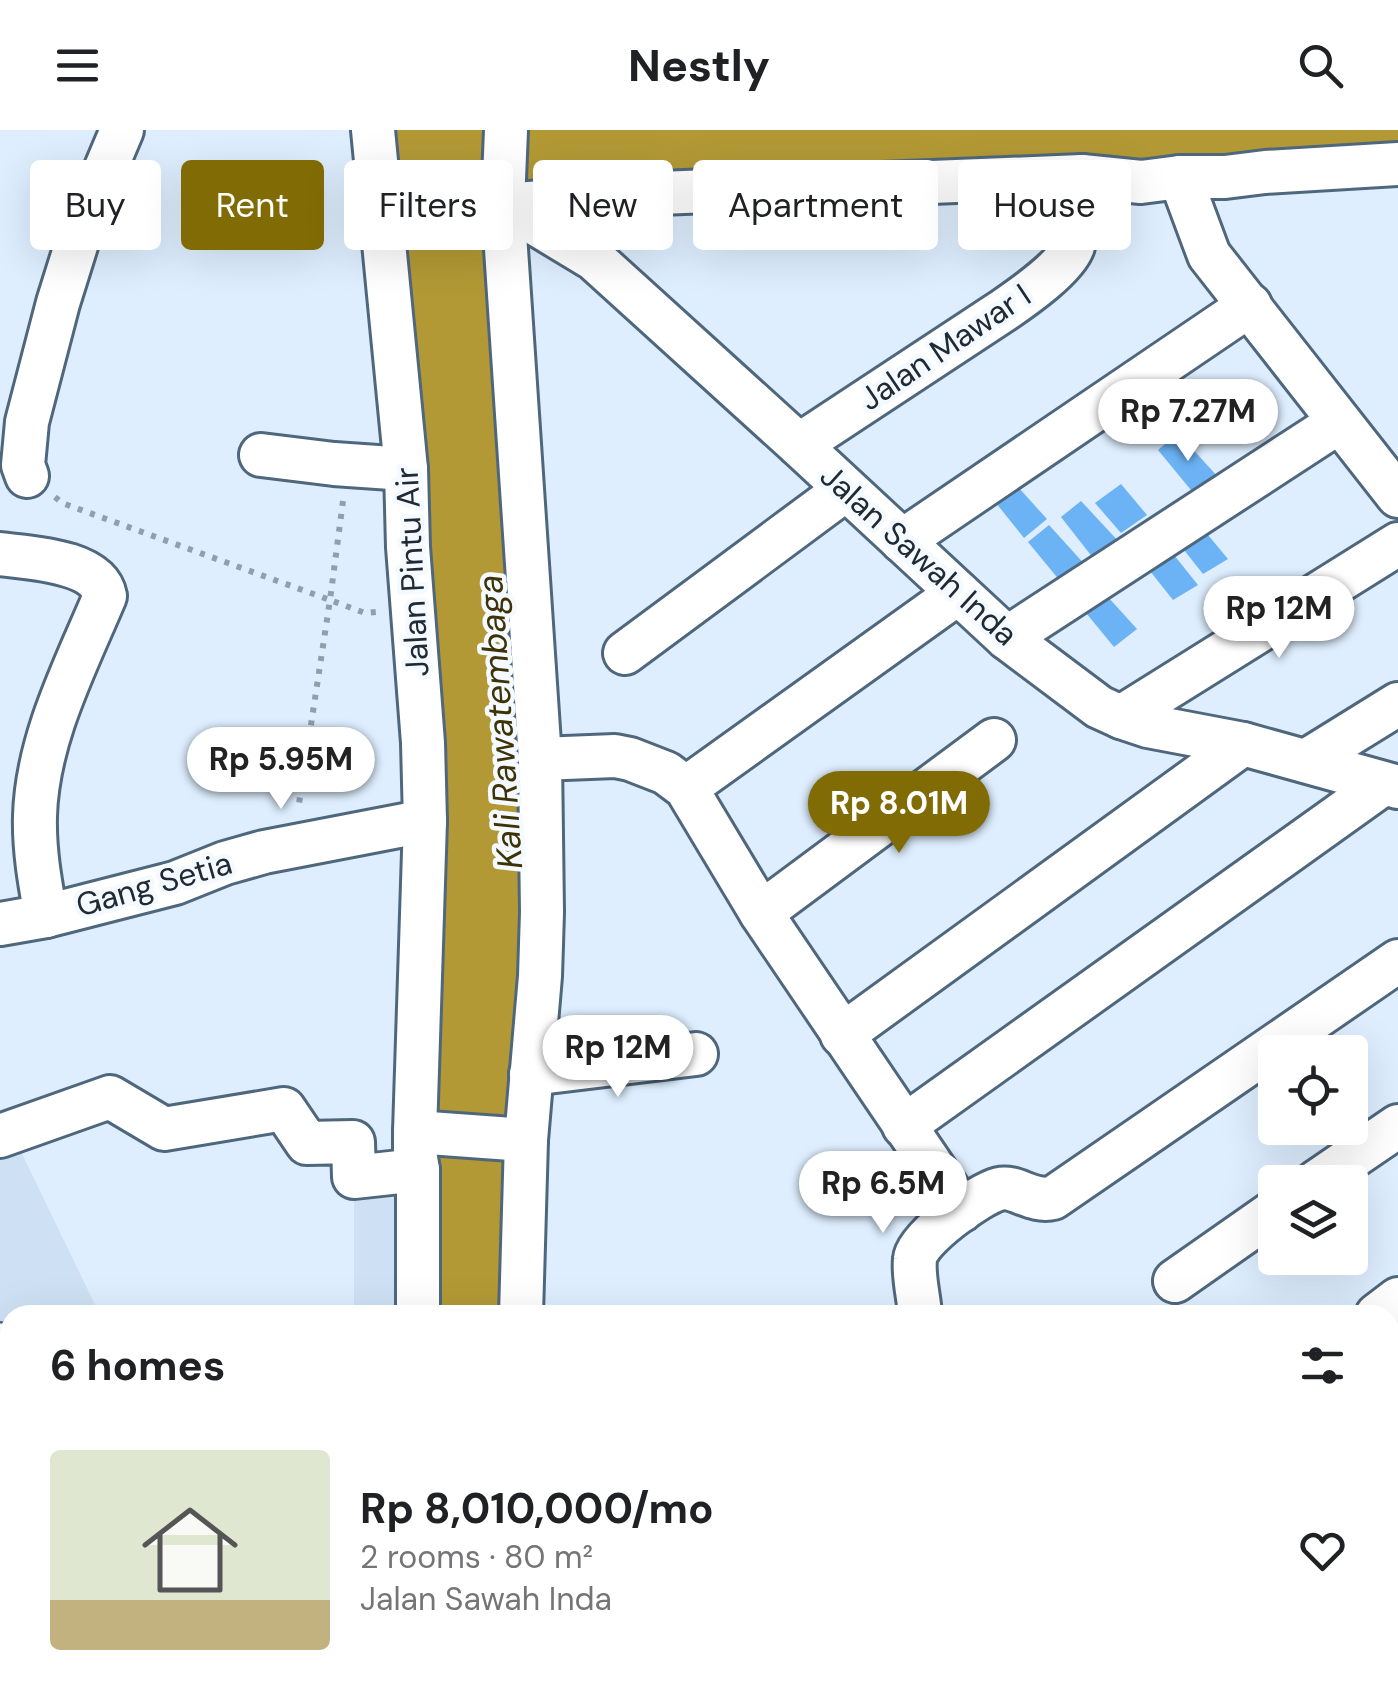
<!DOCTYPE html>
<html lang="en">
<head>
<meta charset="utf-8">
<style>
	body { margin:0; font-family:"DM Sans",sans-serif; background:#f2f2f2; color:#202124; height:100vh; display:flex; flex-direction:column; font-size:38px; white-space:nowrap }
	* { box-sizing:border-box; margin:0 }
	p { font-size:32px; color:#757577 }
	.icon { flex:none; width:55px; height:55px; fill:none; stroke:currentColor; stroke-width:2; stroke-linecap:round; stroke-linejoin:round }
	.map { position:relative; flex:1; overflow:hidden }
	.side { position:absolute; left:0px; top:1175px; width:1400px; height:392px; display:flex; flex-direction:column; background:#fff; border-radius:30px 30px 0 0; box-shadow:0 10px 40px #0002 }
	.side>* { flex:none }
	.guide { position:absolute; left:30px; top:30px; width:1340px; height:90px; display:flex; gap:20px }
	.tools { position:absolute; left:1258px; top:905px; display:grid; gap:20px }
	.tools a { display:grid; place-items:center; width:110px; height:110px; border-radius:10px; background:#fff; box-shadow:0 10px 40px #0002; font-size:50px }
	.price { position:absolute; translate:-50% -85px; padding:0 22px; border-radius:35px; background:#fff; color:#222; font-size:32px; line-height:65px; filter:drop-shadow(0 2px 5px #0008) }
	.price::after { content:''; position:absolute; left:50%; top:60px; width:30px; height:22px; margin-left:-15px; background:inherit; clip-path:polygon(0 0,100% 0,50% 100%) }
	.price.on { background:#816b05; color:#fff }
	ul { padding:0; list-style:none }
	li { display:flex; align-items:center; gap:30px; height:250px; padding:0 50px }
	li+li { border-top:2px solid #e0e0e0 }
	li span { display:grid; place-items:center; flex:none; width:280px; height:200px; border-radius:10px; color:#555 }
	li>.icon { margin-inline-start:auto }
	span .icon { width:120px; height:120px; fill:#fffc; stroke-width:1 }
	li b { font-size:42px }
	h2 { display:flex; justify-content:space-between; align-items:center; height:120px; padding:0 50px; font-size:42px }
	.tag { padding:0 35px; border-radius:10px; background:#fff; box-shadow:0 10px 40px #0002; font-size:35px; line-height:90px }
	.tag.on { background:#816b05; color:#fff }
	header { display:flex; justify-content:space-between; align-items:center; height:130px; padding:0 50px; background:#fff; font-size:45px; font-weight:700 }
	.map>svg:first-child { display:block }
</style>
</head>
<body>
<header><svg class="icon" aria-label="menu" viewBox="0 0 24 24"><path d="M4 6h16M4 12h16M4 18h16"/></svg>Nestly<svg class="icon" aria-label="search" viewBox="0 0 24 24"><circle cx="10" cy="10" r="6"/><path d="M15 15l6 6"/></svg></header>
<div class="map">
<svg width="1398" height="1567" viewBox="0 0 1398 1567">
	<rect width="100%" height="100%" fill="#deeefe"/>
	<g fill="#cee1f4">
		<path d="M11 1001 100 1185H10V1241L0 1221V1006Z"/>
		<path d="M418 1040V1185H354V1047Z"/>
		<path d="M1398 1349V1520L1390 1508V1355Z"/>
		<path d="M184 1558H280L285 1567H189Z"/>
		<path d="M357 1558H446L447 1567H359Z"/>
	</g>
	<path fill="#b39935" d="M373 0H1398V34L503 74 540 629 528 1185H418L425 691Z"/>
	<g fill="#6bb3f5">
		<path d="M1249 265 1273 295 1247 310 1225 281Z"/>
		<path d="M1178 303 1218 347 1195 365 1158 320Z"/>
		<path d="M1008 346 1047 389 1024 408 988 363Z"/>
		<path d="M1121 354 1147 385 1121 403 1095 373Z"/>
		<path d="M1081 371 1121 414 1097 433 1061 387Z"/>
		<path d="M1049 395 1088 438 1065 457 1028 412Z"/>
		<path d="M1203 399 1228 429 1203 444 1180 415Z"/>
		<path d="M1174 425 1198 455 1173 470 1150 441Z"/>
		<path d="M1098 456 1137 499 1114 517 1077 472Z"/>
		<path d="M718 1558H820L806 1567H724Z"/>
	</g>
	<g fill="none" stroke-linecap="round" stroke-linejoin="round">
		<g stroke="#4f677d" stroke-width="48">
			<g id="minor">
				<path d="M373 0 406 339 408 417 423 613 425 691 415 1002V1022L418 1040V1185"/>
				<path d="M506 0 503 74 540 629 542 782 540 846 526 1010 521 1185"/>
				<path d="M1180 47 1209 125 1398 366"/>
				<path d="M503 74 594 129 799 315 1007 508 1099 577 1121 587 1148 596 1243 614 1398 657"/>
				<path d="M382 84 660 63 1082 46 1141 52 1180 47H1225L1265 42 1398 34"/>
				<path d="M799 315 1004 180C1023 167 1066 137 1073 116 1079 94 1079 68 1082 46"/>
				<path d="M261 325 334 334 406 339"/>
				<path d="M27 346 23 335 27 292 58 173 84 90 122 0"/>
				<path d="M902 411 1250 175"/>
				<path d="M0 424C30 428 98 430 105 466 76 535 37 609 35 686 34 720 40 753 46 786"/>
				<path d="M1007 508 1339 292"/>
				<path d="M625 523 845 360"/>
				<path d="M1121 587 1398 414"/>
				<path d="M540 629 615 626 630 629 666 643 686 658 761 783 962 1080"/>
				<path d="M1306 631 1398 574"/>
				<path d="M686 658 958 463"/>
				<path d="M761 783 994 610"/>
				<path d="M0 794 46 786 175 753 225 733 264 722 425 691"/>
				<path d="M842 905 1243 614"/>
				<path d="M531 944 696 924"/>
				<path d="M904 996 1383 654"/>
				<path d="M415 1002 526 1010"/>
				<path d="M0 1006 110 967 164 999 284 979 307 1013 353 1012 354 1047 418 1040"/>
				<path d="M1316 1052 1398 996"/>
				<path d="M1175 1151 1275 1081"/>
				<path d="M920 1185C919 1167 913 1147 915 1129 916 1109 979 1064 999 1059 1016 1055 1032 1073 1053 1068L1398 831"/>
				<path d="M1377 1185 1398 1169"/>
				<path d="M1390 1273 1398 1267"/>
				<path d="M0 1288 10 1284"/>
				<path d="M446 1558 447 1567"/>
				<path d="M550 1558 551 1567"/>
				<path d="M1041 1558 1048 1567"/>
				<path d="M1179 1567 1193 1558"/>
			</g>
		</g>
		<g stroke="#4f677d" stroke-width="60">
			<g id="major">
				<path d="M0 1221 10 1241"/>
				<path d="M184 1558 189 1567"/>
			</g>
		</g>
		<g stroke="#919eac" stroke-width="6" stroke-dasharray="5 8" stroke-linecap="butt">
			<path d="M55 367 62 373 330 470 298 680"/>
			<path d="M343 371 330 470 365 483 376 482"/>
		</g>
		<use href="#minor" stroke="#fff" stroke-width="42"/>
		<use href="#major" stroke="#fff" stroke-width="55"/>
	</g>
	<g text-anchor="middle" stroke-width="9" stroke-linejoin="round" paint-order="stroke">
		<g font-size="32" fill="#202a34" stroke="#f4faff">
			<text transform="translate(945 217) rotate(-34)" y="11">Jalan Mawar I</text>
			<text transform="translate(919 425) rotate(42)" y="11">Jalan Sawah Inda</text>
			<text transform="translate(412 442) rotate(-93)" y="11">Jalan Pintu Air</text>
			<text transform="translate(154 754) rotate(-16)" y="11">Gang Setia</text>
		</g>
		<g font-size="35" font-style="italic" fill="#3d3307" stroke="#f4faff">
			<text transform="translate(500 592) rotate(-94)" y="12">Kali Rawatembaga</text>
		</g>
	</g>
</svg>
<div class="tools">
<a><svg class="icon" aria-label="locate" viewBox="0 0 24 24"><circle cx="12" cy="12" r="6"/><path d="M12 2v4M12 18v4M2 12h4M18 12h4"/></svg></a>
<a><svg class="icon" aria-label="layers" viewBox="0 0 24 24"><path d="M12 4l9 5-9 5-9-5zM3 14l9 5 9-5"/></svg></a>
</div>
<b class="price" style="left:1188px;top:334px">Rp 7.27M</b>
<b class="price" style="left:1279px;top:531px">Rp 12M</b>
<b class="price" style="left:281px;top:682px">Rp 5.95M</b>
<b class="price on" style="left:899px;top:726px">Rp 8.01M</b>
<b class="price" style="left:618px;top:970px">Rp 12M</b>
<b class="price" style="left:883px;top:1106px">Rp 6.5M</b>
<div class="guide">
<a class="tag">Buy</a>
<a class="tag on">Rent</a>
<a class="tag">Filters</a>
<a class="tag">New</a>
<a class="tag">Apartment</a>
<a class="tag">House</a>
</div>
<section class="side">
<h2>6 homes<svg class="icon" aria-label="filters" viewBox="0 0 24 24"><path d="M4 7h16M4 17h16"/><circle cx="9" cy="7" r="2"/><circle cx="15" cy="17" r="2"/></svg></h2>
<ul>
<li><span style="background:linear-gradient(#dfe7d0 75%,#c2b280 0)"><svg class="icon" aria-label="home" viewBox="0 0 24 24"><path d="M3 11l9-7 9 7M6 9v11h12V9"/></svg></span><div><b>Rp 8,010,000/mo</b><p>2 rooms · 80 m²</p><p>Jalan Sawah Inda</p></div><svg class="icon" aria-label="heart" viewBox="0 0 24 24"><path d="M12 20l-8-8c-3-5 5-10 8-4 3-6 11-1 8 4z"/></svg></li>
</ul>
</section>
</div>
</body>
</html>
